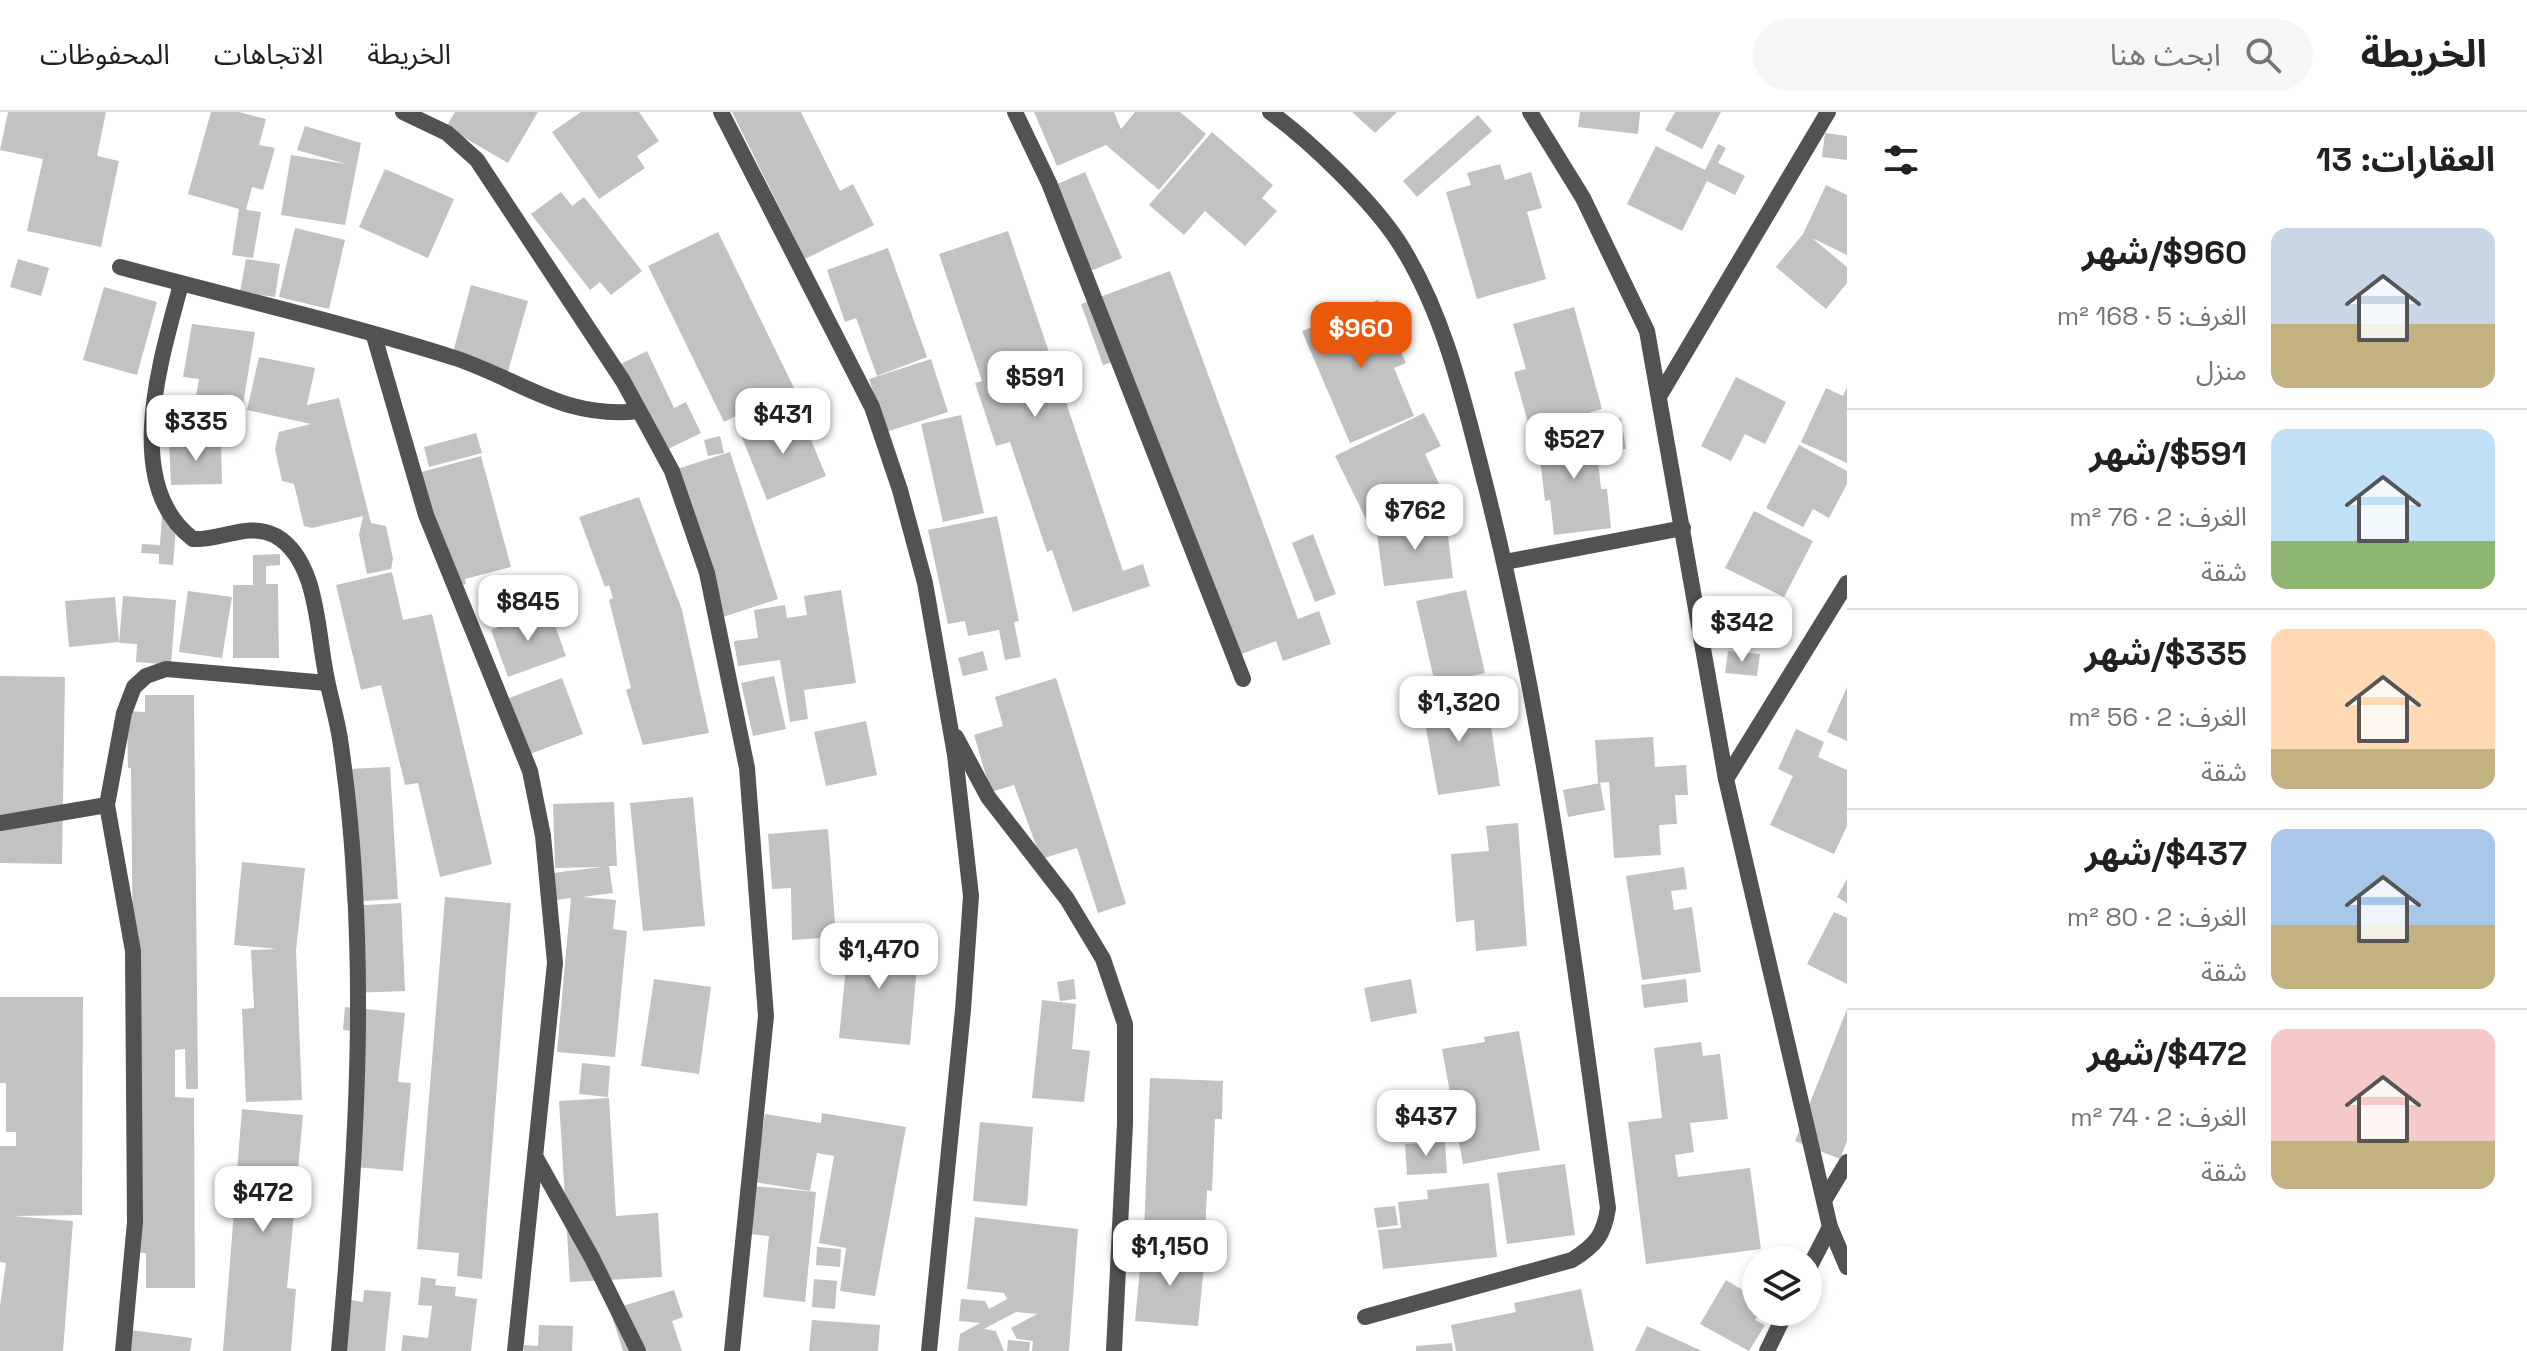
<!DOCTYPE html>
<html lang="ar">
<head>
<meta charset="utf-8">
<style>
	body { margin:0; font-family:"Space Grotesk","Noto Sans Arabic",sans-serif; background:#f6f6f6; color:#202124; direction:rtl; height:100vh; display:flex; flex-direction:column; font-size:30px; white-space:nowrap }
	* { box-sizing:border-box; margin:0 }
	p { font-size:26px; color:#757577 }
	.icon { flex:none; width:44px; height:44px; fill:none; stroke:currentColor; stroke-width:2; stroke-linecap:round; stroke-linejoin:round }
	.map { position:relative; flex:1; overflow:hidden; direction:ltr }
	.sheet { display:flex; flex-direction:column; background:#fff; width:680px }
	.sheet>* { flex:none }
	.controls { position:absolute; left:1742px; top:1134px; display:grid; gap:16px }
	.controls a { display:grid; place-items:center; width:80px; height:80px; border-radius:50%; background:#fff; box-shadow:0 4px 12px #0003; font-size:40px }
	.price { position:absolute; translate:-50% -68px; padding:0 18px; border-radius:16px; background:#fff; color:#222; font-size:26px; line-height:52px; filter:drop-shadow(0 2px 4px #0008) }
	.price::after { content:''; position:absolute; left:50%; top:48px; width:24px; height:18px; margin-left:-12px; background:inherit; clip-path:polygon(0 0,100% 0,50% 100%) }
	.price.active { background:#ea580c; color:#fff }
	ul { padding:0; list-style:none }
	li { display:flex; align-items:center; gap:24px; height:200px; padding:0 32px }
	li+li { border-top:2px solid #e0e0e0 }
	li span { display:grid; place-items:center; flex:none; width:224px; height:160px; border-radius:16px; color:#555 }
	li>.icon { margin-inline-start:auto }
	span .icon { width:96px; height:96px; fill:#fffc; stroke-width:1 }
	li b { font-size:34px }
	h2 { display:flex; justify-content:space-between; align-items:center; height:96px; padding:0 32px; font-size:34px }
	header { display:flex; align-items:center; gap:48px; box-sizing:border-box; height:112px; padding:0 40px; background:#fff; border-bottom:2px solid #e0e0e0 }
	header strong { font-size:38px }
	nav { display:flex; gap:44px; margin-inline-start:auto; font-size:28px }
	.search { width:560px; height:72px; background:#f6f6f6; display:flex; align-items:center; gap:20px; box-sizing:border-box; padding:0 28px; border-radius:44px; color:#757577; font-size:30px }
	main { display:flex; flex:1; min-height:0 }
	.map>svg:first-child { display:block }
</style>
</head>
<body>
<header>
<strong>الخريطة</strong>
<div class="search"><svg class="icon" aria-label="search" viewBox="0 0 24 24"><circle cx="10" cy="10" r="6"/><path d="M15 15l6 6"/></svg>ابحث هنا</div>
<nav><a>الخريطة</a><a>الاتجاهات</a><a>المحفوظات</a></nav>
</header>
<main>
<section class="sheet">
<h2>العقارات: 13<svg class="icon" aria-label="filters" viewBox="0 0 24 24"><path d="M4 7h16M4 17h16"/><circle cx="9" cy="7" r="2"/><circle cx="15" cy="17" r="2"/></svg></h2>
<ul>
<li><span style="background:linear-gradient(#c9d6e8 60%,#c2b280 0)"><svg class="icon" aria-label="home" viewBox="0 0 24 24"><path d="M3 11l9-7 9 7M6 9v11h12V9"/></svg></span><div><b>$960/شهر</b><p>الغرف: 5 · 168 m²</p><p>منزل</p></div></li>
<li><span style="background:linear-gradient(#bfe0f5 70%,#8fb573 0)"><svg class="icon" aria-label="home" viewBox="0 0 24 24"><path d="M3 11l9-7 9 7M6 9v11h12V9"/></svg></span><div><b>$591/شهر</b><p>الغرف: 2 · 76 m²</p><p>شقة</p></div></li>
<li><span style="background:linear-gradient(#ffd9b3 75%,#c2b280 0)"><svg class="icon" aria-label="home" viewBox="0 0 24 24"><path d="M3 11l9-7 9 7M6 9v11h12V9"/></svg></span><div><b>$335/شهر</b><p>الغرف: 2 · 56 m²</p><p>شقة</p></div></li>
<li><span style="background:linear-gradient(#a9c7e8 60%,#c2b280 0)"><svg class="icon" aria-label="home" viewBox="0 0 24 24"><path d="M3 11l9-7 9 7M6 9v11h12V9"/></svg></span><div><b>$437/شهر</b><p>الغرف: 2 · 80 m²</p><p>شقة</p></div></li>
<li><span style="background:linear-gradient(#f6c9c9 70%,#c2b280 0)"><svg class="icon" aria-label="home" viewBox="0 0 24 24"><path d="M3 11l9-7 9 7M6 9v11h12V9"/></svg></span><div><b>$472/شهر</b><p>الغرف: 2 · 74 m²</p><p>شقة</p></div></li>
</ul>
</section>
<div class="map">
<svg width="1847" height="1239" viewBox="0 0 1847 1239">
	<rect width="100%" height="100%" fill="#fff"/>
	<g fill="#c2c2c2">
		<path d="M8 0H106L97 44 119 49 101 135 27 119 43 47 0 38Z"/>
		<path d="M211 0H239L266 7 259 33 275 36 263 78 252 75 246 98 261 100 253 146 232 143 239 97 188 82Z"/>
		<path d="M455 0H538L508 51 446 15Z"/>
		<path d="M581 0H639L659 29 637 44 645 56 599 87 552 20Z"/>
		<path d="M732 0H801L840 79 853 72 874 113 805 147Z"/>
		<path d="M1034 0H1114L1121 17 1135 0H1180L1206 22 1159 78 1106 33 1057 54Z"/>
		<path d="M1352 0H1397L1375 21Z"/>
		<path d="M1580 0H1640L1638 22 1578 15Z"/>
		<path d="M1675 0H1721L1702 37 1665 18Z"/>
		<path d="M1478 3 1492 19 1417 85 1403 69Z"/>
		<path d="M305 14 361 31 345 113 281 103 291 43 346 52 297 38Z"/>
		<path d="M1212 20 1273 73 1262 86 1277 99 1245 134 1205 99 1184 123 1149 93Z"/>
		<path d="M1825 21 1847 24V48L1822 45Z"/>
		<path d="M1718 32 1726 36 1718 51 1745 64 1735 83 1707 69 1682 119 1627 92 1656 34 1705 58Z"/>
		<path d="M1500 52 1505 68 1531 60 1542 96 1527 100 1546 167 1477 187 1446 80 1471 73 1467 61Z"/>
		<path d="M385 57 454 87 428 146 359 115Z"/>
		<path d="M1085 60 1122 146 1086 161 1048 76Z"/>
		<path d="M1826 73 1847 83V143L1812 126 1847 155V171L1826 197 1776 155 1803 122Z"/>
		<path d="M561 80 572 94 584 85 642 159 611 183 600 170 590 178 531 102Z"/>
		<path d="M295 116 345 128 329 197 279 185Z"/>
		<path d="M1008 119 1123 459 1143 452 1150 474 1073 500 1052 438 1047 440 1010 330 996 334 975 271 982 269 939 142Z"/>
		<path d="M718 120 794 276 724 310 648 154Z"/>
		<path d="M888 136 927 245 877 264 856 206 845 210 827 158Z"/>
		<path d="M18 147 49 156 41 184 10 175Z"/>
		<path d="M246 147 280 152 275 185 240 180Z"/>
		<path d="M1170 159 1298 507 1319 499 1331 532 1283 549 1276 529 1231 546 1122 247 1103 253 1081 192Z"/>
		<path d="M471 173 528 189 507 263 451 248Z"/>
		<path d="M104 175 157 190 137 263 83 248Z"/>
		<path d="M1378 188 1406 251 1394 256 1414 304 1350 331 1302 219Z"/>
		<path d="M1574 195 1602 297 1530 318 1514 260 1526 257 1513 212Z"/>
		<path d="M192 212 255 220 241 304 194 296 199 267 183 265Z"/>
		<path d="M647 239 674 296 686 290 701 321 662 340 619 253Z"/>
		<path d="M259 245 315 256 307 293 339 286 371 411 386 414 393 447 391 457 367 462 359 423 363 404 312 416 304 414 294 372 282 369 275 337 279 320 311 312 247 298Z"/>
		<path d="M931 247 948 300 886 320 869 267Z"/>
		<path d="M1736 265 1786 290 1765 332 1745 322 1731 349 1701 334Z"/>
		<path d="M1847 275V351L1801 330 1826 276 1843 284Z"/>
		<path d="M799 299 826 364 767 388 741 323Z"/>
		<path d="M1424 301 1441 334 1425 342 1441 376 1368 411 1335 344Z"/>
		<path d="M961 303 984 401 943 410 921 312Z"/>
		<path d="M1621 306 1626 337 1607 340 1602 309Z"/>
		<path d="M1594 312 1601 377H1607L1611 416 1554 423 1550 388 1545 389 1538 330 1555 328 1553 316Z"/>
		<path d="M476 321 482 341 429 355 424 335Z"/>
		<path d="M720 324 724 341 708 344 704 328Z"/>
		<path d="M221 329 222 372 171 373 169 330Z"/>
		<path d="M1799 333 1847 359V372L1829 406 1813 397 1803 415 1766 396Z"/>
		<path d="M730 340 778 487 723 505 674 358Z"/>
		<path d="M481 344 511 455 465 467 466 472 450 476 418 361Z"/>
		<path d="M639 385 682 498 709 621 643 633 626 578 631 576 609 488 613 486 609 473 605 475 579 405Z"/>
		<path d="M1754 399 1813 429 1784 485 1725 456Z"/>
		<path d="M162 403 177 404 173 453 159 452V442L141 441 142 432 160 433Z"/>
		<path d="M997 404 1019 509 1014 510 1021 545 1005 548 999 518 968 524 965 509 948 512 928 418Z"/>
		<path d="M1446 407 1453 466 1384 474 1376 415Z"/>
		<path d="M1313 422 1336 482 1315 490 1292 431Z"/>
		<path d="M280 442V453L266 454V472H278L279 546H233V473H253V443Z"/>
		<path d="M392 460 403 508 432 502 492 752 440 765 418 671 405 673 381 573 361 578 336 473Z"/>
		<path d="M841 478 856 571 804 578 808 607 790 610 780 548 738 554 734 529 758 526 754 498 785 493 787 506 807 503 804 484Z"/>
		<path d="M1466 478 1485 561 1435 572 1416 489Z"/>
		<path d="M188 479 232 485 222 546 179 540Z"/>
		<path d="M123 484 176 488 171 553 136 550 137 532 119 531Z"/>
		<path d="M115 485 119 530 69 535 65 489Z"/>
		<path d="M549 497 566 544 508 565 491 518Z"/>
		<path d="M983 539 988 558 963 564 958 546Z"/>
		<path d="M1728 539 1760 542 1757 564 1725 561Z"/>
		<path d="M0 564 65 565 62 752 0 751Z"/>
		<path d="M774 564 786 617 753 624 741 571Z"/>
		<path d="M562 566 583 622 530 642 509 586Z"/>
		<path d="M1056 566 1126 792 1098 801 1077 736 1041 747 1014 673 991 680 974 623 1003 614 995 585Z"/>
		<path d="M1847 575V629L1827 620Z"/>
		<path d="M1460 576 1465 606 1489 602 1500 674 1438 683 1420 582Z"/>
		<path d="M145 583H194L198 977H186L185 937 175 938V985L194 986 195 1176H146V1141H136L131 656H128L127 599 145 600Z"/>
		<path d="M866 609 877 663 826 674 814 620Z"/>
		<path d="M1796 617 1824 630 1818 645 1847 658V714L1834 742 1770 713 1793 664 1778 657Z"/>
		<path d="M1653 625 1655 655 1686 653 1688 683H1675L1677 712 1659 713 1661 743 1614 746 1609 670 1598 671 1595 628Z"/>
		<path d="M390 655 398 787 347 790 344 728 348 657Z"/>
		<path d="M1600 671 1605 698 1568 705 1563 678Z"/>
		<path d="M693 685 705 814 643 819 630 691Z"/>
		<path d="M614 690 617 754H609L613 781 582 785 616 788 613 817 627 819 615 945 557 940 571 786 557 788 553 761 601 755 555 756 553 692Z"/>
		<path d="M1518 711 1527 834 1476 839 1474 808 1456 810 1451 742 1489 739 1486 714Z"/>
		<path d="M828 717 836 825 792 828 791 776 772 777 768 722Z"/>
		<path d="M242 750 305 756 296 838 302 988 246 990 242 897 254 896 251 838 277 837 234 833Z"/>
		<path d="M1684 755 1687 777 1671 779 1674 798 1692 795 1701 860 1642 868 1626 764Z"/>
		<path d="M1847 767V791L1837 785Z"/>
		<path d="M445 785 511 791 482 1167 457 1164 459 1141 417 1137Z"/>
		<path d="M401 791 405 879 352 881 348 794Z"/>
		<path d="M1834 800 1847 806V872L1807 852Z"/>
		<path d="M849 824 919 831 910 933 839 926Z"/>
		<path d="M654 867 711 875 699 962 641 954Z"/>
		<path d="M1074 867 1076 887 1060 889 1057 870Z"/>
		<path d="M1411 867 1417 901 1371 910 1364 876Z"/>
		<path d="M1686 867 1688 890 1644 896 1641 873Z"/>
		<path d="M0 885H83L82 1103 13 1104 73 1109 63 1239H0V1194L6 1151 0 1150V1034H16V1020H6V971H0Z"/>
		<path d="M1042 888 1076 892 1072 937 1090 939 1084 990 1032 986Z"/>
		<path d="M345 895 405 901 398 970 411 971 403 1059 353 1055 356 919 343 918Z"/>
		<path d="M1847 897V1029L1840 1047 1795 1029Z"/>
		<path d="M1519 919 1540 1038 1463 1052 1442 937 1485 930 1484 925Z"/>
		<path d="M1701 930 1703 944 1720 942 1728 1007 1690 1011 1694 1040 1675 1043 1678 1065 1750 1056 1761 1137 1646 1152 1628 1010 1662 1006 1654 936Z"/>
		<path d="M582 951 610 954 608 985 579 982Z"/>
		<path d="M1150 966 1223 969 1222 1007H1215L1212 1079 1207 1078 1205 1123 1144 1121Z"/>
		<path d="M609 986 616 1104 658 1101 662 1165 570 1170 559 989Z"/>
		<path d="M242 997 303 1003 287 1176 296 1177 291 1239H223Z"/>
		<path d="M822 1001 906 1015 875 1184 840 1179 846 1136 819 1131 834 1044 817 1041 810 1079 754 1070 765 1002 821 1011Z"/>
		<path d="M980 1010 1033 1015 1027 1094 973 1089Z"/>
		<path d="M1445 1030 1447 1061 1407 1063 1405 1032Z"/>
		<path d="M1565 1052 1575 1123 1507 1132 1497 1061Z"/>
		<path d="M1489 1071 1497 1145 1383 1157 1378 1118 1401 1116 1398 1090 1428 1087 1427 1078Z"/>
		<path d="M753 1074 816 1080 805 1190 763 1185 769 1124 748 1122Z"/>
		<path d="M1395 1094 1398 1113 1377 1116 1374 1096Z"/>
		<path d="M975 1105 1078 1117 1069 1239H1032L1033 1229 1017 1227 1011 1216 1037 1202 1016 1200 984 1217 996 1219 1004 1239H958L960 1222 980 1211 959 1209 961 1187 985 1189 989 1197 1007 1187 1004 1181 967 1177Z"/>
		<path d="M817 1135 841 1137 840 1155 816 1153Z"/>
		<path d="M1142 1137 1205 1143 1198 1214 1135 1209Z"/>
		<path d="M421 1165 436 1167 435 1173 456 1175 455 1184 477 1187 471 1239H401L403 1223 428 1226 432 1194 418 1193Z"/>
		<path d="M814 1167 837 1169 835 1197 812 1195Z"/>
		<path d="M1726 1168 1756 1186V1200H1760L1755 1208 1765 1213 1749 1239 1700 1212Z"/>
		<path d="M1581 1177 1594 1239H1456L1451 1213 1516 1200 1514 1191Z"/>
		<path d="M364 1178 391 1180 385 1239H340L345 1187 363 1190Z"/>
		<path d="M674 1178 683 1205 672 1209 682 1239H623L610 1198Z"/>
		<path d="M812 1208 880 1213 878 1239H809Z"/>
		<path d="M539 1213 573 1214 572 1239H524V1233L538 1234Z"/>
		<path d="M1647 1214 1702 1239H1635Z"/>
		<path d="M130 1218 192 1226 190 1239H127Z"/>
		<path d="M1008 1228 1030 1230 1029 1239H1007Z"/>
		<path d="M1452 1231 1453 1239H1416V1234Z"/>
	</g>
	<g fill="none" stroke-linecap="round" stroke-linejoin="round">
		<g stroke="#525252" stroke-width="16">
			<path d="M403 0 447 21 477 48 623 269 672 359 707 461 747 656 766 904 732 1239"/>
			<path d="M721 0 872 295 900 378 925 471 955 643 971 784 963 898 929 1239"/>
			<path d="M1015 0 1049 71 1243 567"/>
			<path d="M1270 0C1310 29 1371 88 1398 129 1446 203 1465 294 1487 379 1546 614 1575 856 1608 1096 1604 1123 1596 1133 1572 1148L1365 1205"/>
			<path d="M1530 0 1583 86 1647 219 1726 667 1830 1115 1847 1155"/>
			<path d="M120 155C231 185 345 211 455 246 521 268 565 308 639 299"/>
			<path d="M181 172C162 244 120 372 193 427 221 429 248 409 276 424 317 448 317 516 325 557 329 583 338 608 341 634 370 834 357 1039 339 1239"/>
			<path d="M374 224 426 403 530 659 543 724 555 851 515 1239"/>
			<path d="M1660 283 1828 0"/>
			<path d="M1505 450 1683 416"/>
			<path d="M956 625 988 685 1067 787 1103 847 1125 912V1012L1114 1239"/>
			<path d="M1726 667 1847 471"/>
			<path d="M0 711 107 693"/>
			<path d="M536 1046 592 1146 638 1239"/>
			<path d="M1825 1087 1847 1050"/>
			<path d="M1808 1158 1830 1115"/>
			<path d="M123 1239 135 1110 133 839 107 693 124 601 134 575 146 564 166 557 327 571"/>
			<path d="M1767 1239 1786 1200"/>
		</g>
	</g>
</svg>
<div class="controls">
<a><svg class="icon" aria-label="layers" viewBox="0 0 24 24"><path d="M12 4l9 5-9 5-9-5zM3 14l9 5 9-5"/></svg></a>
</div>
<b class="price active" style="left:1361px;top:258px">$960</b>
<b class="price" style="left:1035px;top:307px">$591</b>
<b class="price" style="left:783px;top:344px">$431</b>
<b class="price" style="left:196px;top:351px">$335</b>
<b class="price" style="left:1574px;top:369px">$527</b>
<b class="price" style="left:1415px;top:440px">$762</b>
<b class="price" style="left:528px;top:531px">$845</b>
<b class="price" style="left:1742px;top:552px">$342</b>
<b class="price" style="left:1459px;top:632px">$1,320</b>
<b class="price" style="left:879px;top:879px">$1,470</b>
<b class="price" style="left:1426px;top:1046px">$437</b>
<b class="price" style="left:263px;top:1122px">$472</b>
<b class="price" style="left:1170px;top:1176px">$1,150</b>
</div>
</main>
</body>
</html>
